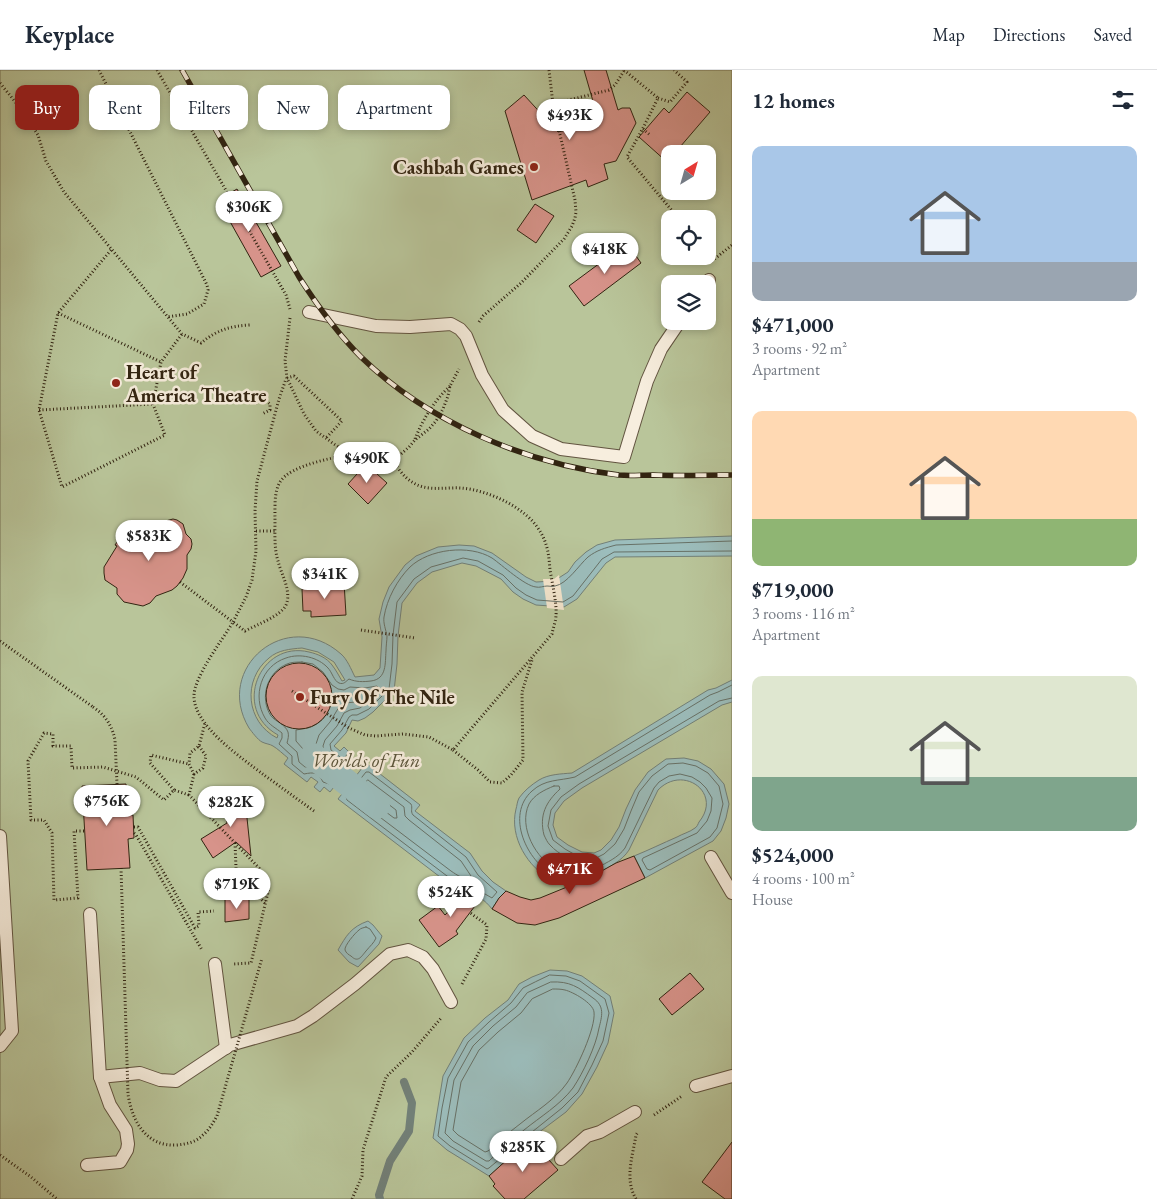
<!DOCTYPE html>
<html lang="en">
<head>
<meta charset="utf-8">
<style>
	body { margin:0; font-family:"EB Garamond",serif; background:#f2f2f3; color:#1f2937; height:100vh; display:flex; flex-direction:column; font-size:19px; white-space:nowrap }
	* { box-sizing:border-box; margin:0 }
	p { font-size:16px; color:#747a83 }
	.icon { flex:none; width:28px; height:28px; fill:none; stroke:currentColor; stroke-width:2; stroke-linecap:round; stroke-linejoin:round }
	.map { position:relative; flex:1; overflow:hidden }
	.side { display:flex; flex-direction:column; background:#fff; width:425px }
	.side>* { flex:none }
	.guide { position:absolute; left:15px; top:15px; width:475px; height:45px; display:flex; gap:10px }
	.needle { width:32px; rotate:37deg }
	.controls { position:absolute; left:661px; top:75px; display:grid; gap:10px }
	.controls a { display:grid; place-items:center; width:55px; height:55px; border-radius:10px; background:#fff; box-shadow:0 2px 8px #0003; font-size:25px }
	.price { position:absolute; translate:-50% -42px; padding:0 11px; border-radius:18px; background:#fff; color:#222; font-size:16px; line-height:32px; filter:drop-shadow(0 1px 2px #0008) }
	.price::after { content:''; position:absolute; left:50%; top:30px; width:15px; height:11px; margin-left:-8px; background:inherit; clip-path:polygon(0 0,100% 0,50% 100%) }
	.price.on { background:#8f2418; color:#fff }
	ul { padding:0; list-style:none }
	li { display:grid; align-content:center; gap:10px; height:265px; padding:0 20px }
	li span { display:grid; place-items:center; height:155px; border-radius:10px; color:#555 }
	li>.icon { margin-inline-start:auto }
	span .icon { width:90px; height:90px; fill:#fffc; stroke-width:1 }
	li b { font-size:21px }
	h2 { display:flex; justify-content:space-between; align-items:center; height:60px; padding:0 20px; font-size:21px }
	.tag { padding:0 18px; border-radius:10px; background:#fff; box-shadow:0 2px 8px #0003; font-size:18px; line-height:45px }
	.tag.on { background:#8f2418; color:#fff }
	header { display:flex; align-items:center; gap:30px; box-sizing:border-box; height:70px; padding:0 25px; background:#fff; border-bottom:1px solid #e0e1e3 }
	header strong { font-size:24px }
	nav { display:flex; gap:28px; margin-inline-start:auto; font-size:18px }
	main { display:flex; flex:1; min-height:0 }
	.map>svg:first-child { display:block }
</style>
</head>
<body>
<header>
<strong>Keyplace</strong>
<nav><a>Map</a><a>Directions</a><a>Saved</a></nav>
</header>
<main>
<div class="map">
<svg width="732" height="1129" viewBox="0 0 732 1129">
	<rect width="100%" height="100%" fill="#f3e5cd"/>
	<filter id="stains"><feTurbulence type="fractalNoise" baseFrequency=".004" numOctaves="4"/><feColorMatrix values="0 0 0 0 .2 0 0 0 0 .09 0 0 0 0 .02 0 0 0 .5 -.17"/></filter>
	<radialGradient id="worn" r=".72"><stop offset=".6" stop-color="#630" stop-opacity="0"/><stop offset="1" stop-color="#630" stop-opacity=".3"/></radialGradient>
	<path fill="#b9c59a" stroke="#767456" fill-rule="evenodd" d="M0 0H732V1129H0ZM670 84H708V121H670ZM670 149H708V186H670ZM670 214H708V251H670Z"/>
	<g fill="#9cbebd" stroke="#728078" fill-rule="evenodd">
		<path d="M732 466V486L615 487 606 493 577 529 564 537 536 535 523 529 513 522 501 509 476 496 462 493 432 502 417 513 402 533 398 566 397 594 394 621 373 642 365 648 358 651 352 650 346 663 334 676 340 681 344 677 349 682 345 687 353 693 330 722 324 717 320 722 314 717 318 712 311 707 307 712 284 694 288 688C283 684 278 679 273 676 270 674 266 674 262 672 258 670 252 662 249 658 213 598 287 536 341 584 347 589 351 599 355 607L374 605 380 598 382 567 379 549 383 532 389 517 405 495 416 486 438 477 459 475 474 476 492 483 526 507 536 512 554 511 568 502 575 492 586 482 597 475 615 470ZM302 578 318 582 334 592 345 610 342 611C339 606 336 600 332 595 327 588 318 584 309 582 260 570 231 639 278 665L277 668C246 652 242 610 269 588 278 580 290 579 302 578ZM294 612C306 611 308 614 314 623L311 634C292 652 273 623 294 612Z"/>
		<path d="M732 610V632L722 635 582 718 564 731 555 743 553 755 557 767 568 775 582 782 594 783 601 780 611 770 619 757 626 739 635 720 648 702 666 689 684 688 698 691 711 699 724 714 729 734 726 748 721 761 713 771 645 808 634 786C649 780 663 773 677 767 682 764 690 762 695 758 697 757 698 754 699 752 723 723 683 694 658 720L629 780C622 791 610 796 599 803 591 807 579 814 570 815 565 816 557 812 552 810 528 798 509 767 516 739 517 736 517 732 519 728 524 721 531 715 539 710 549 704 561 704 572 703L708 620 716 618Z"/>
		<path d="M366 693 420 735 415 741 470 783 482 801 493 812 506 821 499 828 492 839C478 821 462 821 444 810L338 729Z"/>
		<path d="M368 851 373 855 382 866 379 874 358 897 349 892 338 880C346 866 351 857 368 851Z"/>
		<path d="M550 900 567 901 582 906 610 926 614 943 608 973 597 997 582 1024 566 1042 530 1069 489 1106 447 1080 433 1068 443 1006 464 968 485 948 508 930 519 914 532 907Z"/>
	</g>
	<path fill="#f3e5cd" d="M559 505 564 540 547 538 543 509H554Z"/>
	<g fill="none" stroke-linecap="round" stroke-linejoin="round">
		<g stroke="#677167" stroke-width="1">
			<path d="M732 471 616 475C605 478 597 480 588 487 579 495 567 514 555 516 552 517 550 516 547 516 544 516 539 518 536 517 525 516 502 495 492 488 469 474 429 479 410 497 397 510 387 529 384 547 383 553 386 560 387 566 387 570 386 576 386 581 385 593 387 609 371 611 363 612 356 612 349 609 346 611 344 615 339 613 334 611 332 602 328 598 318 587 300 583 286 588 261 596 252 626 265 648 269 655 276 658 282 663V668L279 674 292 686V694L304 704C314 702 318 702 323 712L329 714 345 694 340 687 331 680 330 674 342 660 349 647 352 645H357L369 639 389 619 392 594 393 565 397 532 414 509 431 497 463 488 478 491 503 505 516 518 526 525 537 530 563 532 573 526 602 489 614 482 732 481"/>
			<path d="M302 592 313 594 323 602 332 615 338 619 344 620 350 617 365 618 377 616 379 618 378 621 365 634 360 638 350 640 344 643 337 656 325 670 323 676 324 682 327 686 335 692 337 694 328 705C319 701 317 695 305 697L299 692 297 682 287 673C288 669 289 666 288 662 285 654 276 652 271 646 259 628 267 602 287 594 291 592 297 592 302 592Z"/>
			<circle cx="299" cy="626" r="26"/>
			<circle cx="299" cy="626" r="19"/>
			<path d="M732 615 718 622 710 625 575 707C559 711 545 709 532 721 505 745 527 792 554 805 558 807 564 810 569 810 576 810 590 802 597 798 607 792 618 788 625 778L654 718 659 712 669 706 680 704 692 707 700 712 706 718 712 728 711 741 707 751 697 763 643 788 642 790 647 799 650 800 710 767 717 758 723 734 719 716 708 703 696 696 683 693 668 694 652 706 639 722 631 741 624 759 615 774 604 784 596 788 579 787 565 779 553 770 548 756 551 740 561 727 579 714 719 631 732 628"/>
			<path d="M352 625 358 626 359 629 355 632 346 633 339 637 330 652 319 665 316 674 317 688 315 689 307 688 303 679 296 671V660C300 659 304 659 308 658 326 652 328 641 333 627H343Z"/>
			<path d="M368 710 404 737 405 746 409 750 461 791 471 806V809C464 810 457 805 451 801L356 729 355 725Z"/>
			<path d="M554 716H559L560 719C546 732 539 745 544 765 546 769 547 772 550 775 559 785 572 790 584 795L583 798C579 800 573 803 568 803 565 803 560 801 557 800 536 789 518 757 529 734 534 725 544 720 554 716Z"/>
			<path d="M369 721H371L396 740 397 748H394L366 727V724Z"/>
			<path d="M471 817 458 813 447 806 347 730 346 727 366 702H369L411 734C413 738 410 741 413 745L466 787 478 805 497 822 492 828 485 824"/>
			<path d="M366 857 370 859 376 868C374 873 370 876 366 881 361 887 358 893 351 886 349 885 346 883 345 880 344 876 355 863 359 860 361 858 363 858 366 857Z"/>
			<path d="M550 905 566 906 580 911 605 929 609 943 603 971 592 995 578 1022 562 1038 527 1066 489 1098 487 1099 450 1076 438 1066 442 1038 448 1008 468 972 489 952 511 933 523 918 535 912Z"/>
			<path d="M551 912C570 911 578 917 593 928 605 936 602 946 599 958 596 976 583 1003 573 1018 560 1035 540 1047 524 1060 512 1070 500 1080 489 1091H486L453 1071 445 1063 454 1010 473 976 493 956 516 937 527 923Z"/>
			<path d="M553 919C557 919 561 919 565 920 573 922 593 933 594 942 596 958 576 1000 567 1013 555 1030 536 1041 520 1054 509 1062 499 1072 488 1081L485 1082 458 1065 453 1060 461 1012 479 980 498 962 521 943 532 929Z"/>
		</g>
		<path stroke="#728078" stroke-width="8" d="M380 1129 379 1125 390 1091 409 1061 412 1033 404 1012"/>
		<path stroke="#9cbebd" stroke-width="26" d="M313 686 377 736"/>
	</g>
	<g fill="#d7938a" stroke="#322411">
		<path d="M584 0H606L618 40 622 38H630L636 53 616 91 604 94 608 109 588 117 586 110 532 130 505 41 524 25 558 62 599 52Z"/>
		<path d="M687 22 710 42 674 84H670V89L667 92 639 67 664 38 669 43Z"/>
		<path d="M237 119 281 196 261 207 218 130Z"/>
		<path d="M535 134 554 146 536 173 517 160Z"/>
		<path d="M627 173 641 193 584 236 569 216Z"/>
		<path d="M366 394 387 413 368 434 348 414Z"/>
		<path d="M173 449 177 450 183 454 186 464 191 469 192 474 191 479 187 485V499L183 508 177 516 172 520 156 526 150 533 143 536 124 532 117 524V518L105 510 104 503V497L117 476 115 475 124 462Z"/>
		<path d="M344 512 346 545 311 547V541H303L302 519 310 518V514Z"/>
		<circle cx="299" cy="626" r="33"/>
		<path d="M126 714 127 745H133L134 768 128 769 130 798 87 800 82 716Z"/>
		<path d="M233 723 239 725 245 729 251 786 236 772 213 788 201 769 227 753 223 731 227 726Z"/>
		<path d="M634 786 645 808 559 848 535 855 517 853 492 839 499 828 506 821 520 827 531 830 540 828 589 808 616 793Z"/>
		<path d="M474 815 484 824 456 861 458 864 439 877 419 850 438 836 445 845Z"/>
		<path d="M225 829H249V849L225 852Z"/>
		<path d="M690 903 704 919 672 945 659 929Z"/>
		<path d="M530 1069 558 1100 524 1129H505L493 1116 495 1114 489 1106Z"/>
		<path d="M732 1072V1129H725L702 1112Z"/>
	</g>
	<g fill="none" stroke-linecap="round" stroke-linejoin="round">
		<g stroke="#625440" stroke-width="14">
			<g id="service">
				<path d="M706 214 709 210"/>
				<path d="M309 242 376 256 410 257 451 254 460 259 466 266 482 305 503 340 532 366 561 379 624 387 647 311 661 279 680 251"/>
				<path d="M0 766 12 961 0 976"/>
				<path d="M711 787 732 823"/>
				<path d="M215 894 226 978"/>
				<path d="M100 1007 140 1003 160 1010 176 1011 230 975 297 956 313 946 355 914 390 884 408 880 423 887 433 899 451 932"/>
				<path d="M696 1016 732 1006"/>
				<path d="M561 1089 587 1066 600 1062 635 1042"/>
				<path d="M87 1095 120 1092 127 1080 128 1074 126 1060 110 1035 100 1007 90 844"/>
			</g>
		</g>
		<g stroke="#322411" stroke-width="3" stroke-dasharray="1 2.5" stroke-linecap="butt">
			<path d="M99 0 207 215 208 220 204 234 187 244 167 247"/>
			<path d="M157 0 286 225 290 239"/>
			<path d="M549 0 553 34 609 20 615 15 624 1"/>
			<path d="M624 0 658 28 643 58 627 87 679 149"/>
			<path d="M0 13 21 39 38 65 46 91 64 122 182 264 201 273C217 260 230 256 250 255"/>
			<path d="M658 28 670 32 687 12 674 0"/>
			<path d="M643 59 650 65"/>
			<path d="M111 180 58 243 39 340 62 417 165 365 153 334 161 292 182 264"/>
			<path d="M708 185 712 191 732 175"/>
			<path d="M58 243 161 292"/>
			<path d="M290 248 285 291 287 308 304 344 316 361 334 374 345 381 355 384 373 386 390 387 401 384 409 377 415 370 429 359 436 351 443 339 448 326 450 316 459 299"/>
			<path d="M479 252 483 246 521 213 564 169 572 156 575 148 576 142 575 130 553 34"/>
			<path d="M287 308 294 306 342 351 326 368"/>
			<path d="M256 333 265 330 270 334V340L262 344"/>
			<path d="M39 340 153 334"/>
			<path d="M415 369C423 349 434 331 450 316"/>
			<path d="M256 461H275"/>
			<path d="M180 512 233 552 246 527 252 510 256 481 255 441 257 411 279 329 286 309"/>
			<path d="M361 560 415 568"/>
			<path d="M0 571 93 637"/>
			<path d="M292 621 349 658 365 665 376 666 403 664 429 667 453 680 552 564C553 558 556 551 556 545 557 534 552 512 550 500 549 487 548 475 541 463 528 438 488 420 461 418 444 417 427 422 412 412 403 407 396 395 390 387"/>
			<path d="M199 676 206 686 203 698 194 704 189 694 190 683 199 676 205 653"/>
			<path d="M453 680 478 700 490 712 502 713 511 705 523 690 522 622 532 590"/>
			<path d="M194 704 189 725 259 798 269 818 251 893 233 894"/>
			<path d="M174 720 150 693 151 685 189 694"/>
			<path d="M314 741C297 729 281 717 264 705 242 688 195 657 194 627 193 608 223 569 233 552L245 561C256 555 281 546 286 535 292 521 281 504 278 491 274 478 275 463 275 449 275 437 274 422 280 412 290 395 336 387 354 384"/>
			<path d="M134 757H138L195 858 199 856 198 842 214 841"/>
			<path d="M84 761H74L78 828 54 830 52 763 44 750H31L28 691 44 663 53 664V676H71L72 698 103 697 136 707 164 730 174 720 189 725"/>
			<path d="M134 763 136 765 202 880"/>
			<path d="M235 773 237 822H254L265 833"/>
			<path d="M462 914 486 869 487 855 469 842"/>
			<path d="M654 1045 682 1026"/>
			<path d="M0 1085 31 1107 57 1129"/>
			<path d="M352 1129 362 1106 363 1080 386 1007 412 982 442 947"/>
			<path d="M636 1129C624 1109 633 1085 636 1065L638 1062"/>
		</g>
		<use href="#service" stroke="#f7eede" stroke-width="12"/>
		<g stroke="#322411" stroke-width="5.5">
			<path id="rail" d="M182 0 299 207C317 235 337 263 361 287 428 352 526 394 619 405 630 406 641 405 653 405 679 406 706 405 732 405"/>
		</g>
		<use href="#rail" stroke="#f7eede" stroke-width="4" stroke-dasharray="11" stroke-linecap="butt"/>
		<g stroke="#322411" stroke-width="3" stroke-dasharray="1 2.5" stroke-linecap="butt">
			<path d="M93 637C105 645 112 655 115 670L117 714"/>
			<path d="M121 798 128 1024C132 1051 146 1077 177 1075 187 1074 196 1072 203 1065 209 1060 213 1053 217 1046L262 888"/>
		</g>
	</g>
	<g fill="#8f2418" stroke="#f7eede" stroke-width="2">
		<circle cx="534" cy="97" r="5"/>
		<circle cx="116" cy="313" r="5"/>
		<circle cx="300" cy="627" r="5"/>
	</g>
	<g text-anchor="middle" stroke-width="5" stroke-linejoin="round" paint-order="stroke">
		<g font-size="20" font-weight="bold" fill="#322411" stroke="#f7eede" text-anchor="start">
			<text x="524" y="104" text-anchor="end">Cashbah Games</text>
			<text x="126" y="309">Heart of<tspan x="126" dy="23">America Theatre</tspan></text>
			<text x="310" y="634">Fury Of The Nile</text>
		</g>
		<g font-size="20" font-style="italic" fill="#5a543a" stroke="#f7eede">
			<text x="366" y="697">Worlds of Fun</text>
		</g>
	</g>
	<rect width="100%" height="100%" filter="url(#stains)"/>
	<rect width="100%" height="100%" fill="url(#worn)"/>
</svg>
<div class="controls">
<a><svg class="needle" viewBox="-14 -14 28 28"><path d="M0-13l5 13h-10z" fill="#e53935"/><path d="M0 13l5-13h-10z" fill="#747a83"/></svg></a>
<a><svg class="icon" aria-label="locate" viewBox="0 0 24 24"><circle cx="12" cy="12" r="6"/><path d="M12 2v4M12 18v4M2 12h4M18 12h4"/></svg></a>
<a><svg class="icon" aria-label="layers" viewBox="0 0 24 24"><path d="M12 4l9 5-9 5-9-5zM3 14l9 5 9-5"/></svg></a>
</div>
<b class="price" style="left:570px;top:71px">$493K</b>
<b class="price" style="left:249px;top:163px">$306K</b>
<b class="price" style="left:605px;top:205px">$418K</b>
<b class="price" style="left:367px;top:414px">$490K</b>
<b class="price" style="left:149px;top:492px">$583K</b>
<b class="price" style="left:325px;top:530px">$341K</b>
<b class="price" style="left:107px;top:757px">$756K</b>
<b class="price" style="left:231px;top:758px">$282K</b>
<b class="price on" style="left:570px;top:825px">$471K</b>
<b class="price" style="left:237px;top:840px">$719K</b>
<b class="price" style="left:451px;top:848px">$524K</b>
<b class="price" style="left:523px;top:1103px">$285K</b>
<div class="guide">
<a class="tag on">Buy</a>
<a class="tag">Rent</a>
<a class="tag">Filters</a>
<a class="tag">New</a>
<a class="tag">Apartment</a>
</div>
</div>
<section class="side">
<h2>12 homes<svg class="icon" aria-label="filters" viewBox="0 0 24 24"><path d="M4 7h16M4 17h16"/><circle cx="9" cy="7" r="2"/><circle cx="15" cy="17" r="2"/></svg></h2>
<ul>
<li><span style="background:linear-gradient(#a9c7e8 75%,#9aa5b1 0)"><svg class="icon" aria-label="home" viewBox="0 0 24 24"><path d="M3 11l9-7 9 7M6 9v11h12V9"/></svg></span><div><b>$471,000</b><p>3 rooms · 92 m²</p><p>Apartment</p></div></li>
<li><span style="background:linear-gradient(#ffd9b3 70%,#8fb573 0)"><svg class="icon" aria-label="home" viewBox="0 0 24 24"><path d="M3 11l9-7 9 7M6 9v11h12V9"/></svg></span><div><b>$719,000</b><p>3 rooms · 116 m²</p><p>Apartment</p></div></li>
<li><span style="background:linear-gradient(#dfe7d0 65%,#7fa58c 0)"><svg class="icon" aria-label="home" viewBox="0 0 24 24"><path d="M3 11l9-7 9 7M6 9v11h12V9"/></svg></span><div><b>$524,000</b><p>4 rooms · 100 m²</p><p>House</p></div></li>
</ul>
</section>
</main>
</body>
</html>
